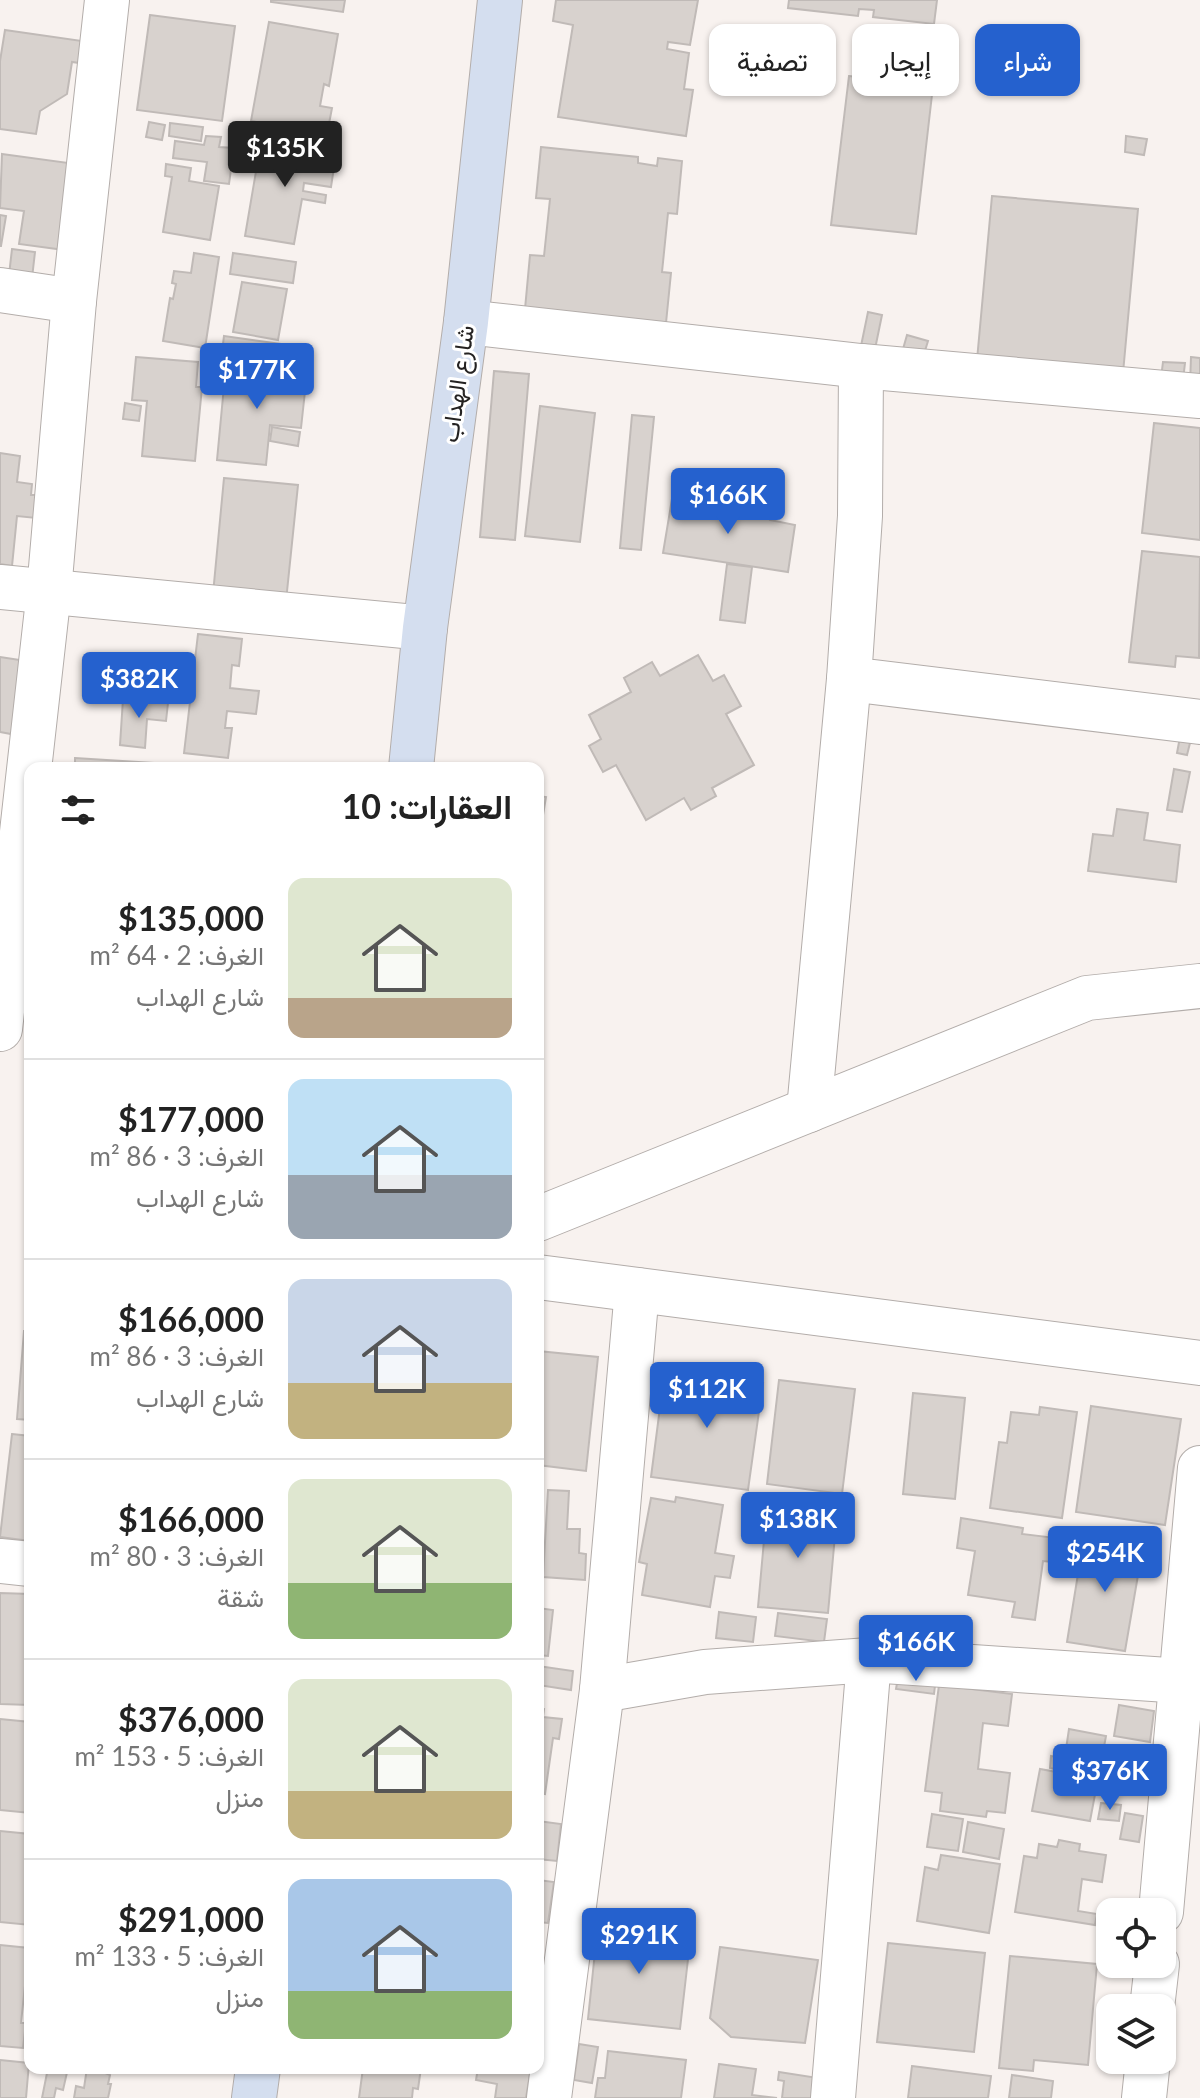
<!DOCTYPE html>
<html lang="ar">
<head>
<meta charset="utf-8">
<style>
	body { margin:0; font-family:Lato,Vazirmatn,sans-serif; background:#f2f2f2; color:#222; direction:rtl; height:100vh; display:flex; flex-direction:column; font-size:30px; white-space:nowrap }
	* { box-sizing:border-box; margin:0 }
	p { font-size:26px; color:#767676 }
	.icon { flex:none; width:44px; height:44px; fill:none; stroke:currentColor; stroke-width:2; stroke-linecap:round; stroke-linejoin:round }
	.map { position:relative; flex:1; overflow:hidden; direction:ltr }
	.drawer { position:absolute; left:24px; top:762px; width:520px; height:1312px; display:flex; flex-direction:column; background:#fff; border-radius:16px; box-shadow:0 2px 6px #0004; direction:rtl }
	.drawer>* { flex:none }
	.banner { position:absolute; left:568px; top:24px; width:512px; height:72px; direction:rtl; display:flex; gap:16px }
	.buttons { position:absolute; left:1096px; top:1898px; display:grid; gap:16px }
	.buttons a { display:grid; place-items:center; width:80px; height:80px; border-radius:16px; background:#fff; box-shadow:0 2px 6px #0004; font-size:40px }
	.price { position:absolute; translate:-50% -68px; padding:0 18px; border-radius:8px; background:#2561ce; color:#fff; font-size:26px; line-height:52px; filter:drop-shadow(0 2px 4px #0008) }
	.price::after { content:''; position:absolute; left:50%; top:48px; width:24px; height:18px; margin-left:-12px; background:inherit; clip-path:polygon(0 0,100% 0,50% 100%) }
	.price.on { background:#222; color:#fff }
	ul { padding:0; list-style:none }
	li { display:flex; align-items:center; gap:24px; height:200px; padding:0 32px }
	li+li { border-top:2px solid #e0e0e0 }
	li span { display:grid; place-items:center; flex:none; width:224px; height:160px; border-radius:16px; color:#555 }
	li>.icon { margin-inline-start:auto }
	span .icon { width:96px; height:96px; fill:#fffc; stroke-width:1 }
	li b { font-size:34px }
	h2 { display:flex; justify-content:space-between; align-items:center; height:96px; padding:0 32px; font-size:34px }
	.pill { padding:0 28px; border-radius:16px; background:#fff; box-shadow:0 2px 6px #0004; font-size:28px; line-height:72px }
	.pill.on { background:#2561ce; color:#fff }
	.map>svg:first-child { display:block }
</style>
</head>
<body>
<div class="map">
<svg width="1200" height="2098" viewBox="0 0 1200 2098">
	<rect width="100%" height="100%" fill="#f8f2ef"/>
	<g fill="#d8d2ce" stroke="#c0bab7" stroke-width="2">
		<path d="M271 0H345L343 12 271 2Z"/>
		<path d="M556 0H698L690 45 668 42 667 49 689 53 684 89 693 90 686 136 558 117 573 25 553 21Z"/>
		<path d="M789 0H937L934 24 873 17 874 10 859 9 858 16 788 8Z"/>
		<path d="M150 15 235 26 222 121 137 110Z"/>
		<path d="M269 22 338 34 329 86 324 84 320 106 332 108 327 134 251 121Z"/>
		<path d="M5 30 96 43 93 65 72 62 67 94 40 111 36 134 0 129V61Z"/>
		<path d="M849 76 933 86 916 234 831 225Z"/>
		<path d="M149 122 165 125 162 140 146 137Z"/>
		<path d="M170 123 203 127 201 141 169 136Z"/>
		<path d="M206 136 221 137 219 147 234 148 229 184 204 181 207 162 173 158 175 141 204 145Z"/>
		<path d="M1126 136 1147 139 1144 155 1125 152Z"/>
		<path d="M261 142 336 154 331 187 304 183 303 191 326 195 325 203 302 199 294 244 245 236Z"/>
		<path d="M541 147 638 157V163L657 166 658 158 682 161 677 214 668 213 662 272 671 273 666 323 525 309 530 255 544 256 550 199 536 198Z"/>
		<path d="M2 154 76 164 72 251 19 244 24 211 0 208Z"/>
		<path d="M166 164 191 168 189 181 219 186 210 240 163 232 172 177 165 176Z"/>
		<path d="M992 196 1138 209 1123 373 977 360Z"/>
		<path d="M0 215 6 216 1 246H0Z"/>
		<path d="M12 249 35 252 32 278 9 275Z"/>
		<path d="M194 253 219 257 205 348 163 341 170 298 173 299 176 284 172 283 174 271 191 273Z"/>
		<path d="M233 253 296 262 293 283 230 274Z"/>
		<path d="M242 282 287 289 278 340 233 332Z"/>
		<path d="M868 312 882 315 875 349 861 346Z"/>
		<path d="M907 335 928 341 924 354 903 349Z"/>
		<path d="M224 336 311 348 309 364 222 352Z"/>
		<path d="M136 357 198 362 196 387H202L195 461 142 456 147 401 132 400Z"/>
		<path d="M1191 357 1200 358V384H1190Z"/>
		<path d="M1163 362 1185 363 1183 380 1161 378Z"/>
		<path d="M226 365 307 373 301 428 270 425 266 465 217 460Z"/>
		<path d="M494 371 529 374 515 540 480 537Z"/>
		<path d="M125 403 141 406 139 421 123 419Z"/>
		<path d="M540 406 595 413 580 542 525 536Z"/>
		<path d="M632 415 654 417 641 550 620 548Z"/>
		<path d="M1154 423 1200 428V540L1142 533Z"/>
		<path d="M272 427 300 432 298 446 270 441Z"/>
		<path d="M0 453 20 456 17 482 32 484 31 495H38L36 518 17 516 12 566 0 564Z"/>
		<path d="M224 478 298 485 286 601 213 594Z"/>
		<path d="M672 499 771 514 770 520 795 525 788 572 663 553Z"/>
		<path d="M1142 551 1200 557 1199 658 1176 656 1175 667 1129 662Z"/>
		<path d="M727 564 752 567 745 623 720 620Z"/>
		<path d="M198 634 242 639 239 666 232 665 230 688 259 691 256 714 227 711 225 728H232L228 758 184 753Z"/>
		<path d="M698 655 713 681 724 675 741 706 726 714 754 765 712 788 716 796 691 810 684 798 646 820 616 765 603 772 589 746 601 739 589 715 631 692 624 678 652 662 660 676Z"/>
		<path d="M0 657 33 662 11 734 0 732Z"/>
		<path d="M123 699 168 703 166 721 147 719 145 748 120 745Z"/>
		<path d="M1180 737 1191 739 1187 755 1177 753Z"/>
		<path d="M75 758 153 763 152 768H75Z"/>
		<path d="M1174 769 1190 772 1182 812 1167 810Z"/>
		<path d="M538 796 546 797 540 833 538 832Z"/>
		<path d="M1117 809 1148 813 1144 840 1180 845 1176 882 1088 871 1093 834 1113 836Z"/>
		<path d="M24 1331H30V1420L17 1419Z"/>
		<path d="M538 1351 598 1357 586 1471 538 1465Z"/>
		<path d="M665 1369 763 1383 748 1490 651 1477Z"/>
		<path d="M779 1380 855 1389 842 1494 767 1484Z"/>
		<path d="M913 1393 965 1398 955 1499 903 1494Z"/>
		<path d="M1091 1406 1181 1419 1165 1525 1076 1512Z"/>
		<path d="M1040 1407 1077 1412 1062 1518 990 1508 999 1442 1007 1443 1011 1412 1039 1415Z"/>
		<path d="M12 1434 30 1436V1541L0 1537Z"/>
		<path d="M548 1490 569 1491 567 1529H580L579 1553 586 1554 585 1580 543 1577Z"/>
		<path d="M676 1497 723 1505 715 1553 734 1556 730 1578 715 1576 710 1607 642 1595 647 1564 639 1562 651 1498 675 1502Z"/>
		<path d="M767 1507 837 1513 828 1613 758 1607Z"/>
		<path d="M961 1518 1023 1528 1022 1534 1056 1538 1052 1562 1043 1561 1035 1620 1012 1617 1015 1602 968 1595 975 1551 957 1548Z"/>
		<path d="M1084 1537 1143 1546 1125 1651 1067 1642Z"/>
		<path d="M0 1593 30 1594V1705L0 1704Z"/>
		<path d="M538 1608 553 1610 548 1656 538 1655Z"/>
		<path d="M719 1612 756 1617 753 1642 716 1638Z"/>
		<path d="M778 1613 827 1619 824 1642 775 1636Z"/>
		<path d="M538 1666 573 1671 571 1690 538 1685Z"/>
		<path d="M899 1672 936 1677 934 1694 896 1689Z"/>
		<path d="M939 1685 1012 1694 1008 1726 983 1723 978 1769 1010 1773 1005 1813 987 1811 986 1817 940 1811 942 1793 925 1791Z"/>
		<path d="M1119 1705 1154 1711 1150 1742 1114 1736Z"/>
		<path d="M538 1708 544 1709 543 1717 562 1719 559 1739 553 1738 545 1794 538 1793Z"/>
		<path d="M0 1719 30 1722V1813L0 1810Z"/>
		<path d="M1069 1729 1106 1736 1090 1821 1032 1811 1040 1769 1073 1775 1077 1751 1066 1749Z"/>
		<path d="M1051 1756 1066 1759 1064 1771 1050 1768Z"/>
		<path d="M1108 1756 1132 1760 1128 1787 1102 1783Z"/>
		<path d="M1135 1760 1150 1762 1146 1790 1131 1788Z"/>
		<path d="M1101 1803 1121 1805 1119 1821 1098 1819Z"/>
		<path d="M1125 1813 1143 1816 1139 1842 1120 1839Z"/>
		<path d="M932 1814 963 1819 958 1851 927 1847Z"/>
		<path d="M538 1821 561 1824 557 1861 538 1859Z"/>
		<path d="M968 1822 1004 1829 999 1859 963 1852Z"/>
		<path d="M0 1831 30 1834V1925L0 1922Z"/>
		<path d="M1059 1840 1080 1844 1079 1851 1106 1855 1102 1882 1082 1879 1078 1911 1097 1914 1095 1925 1015 1912 1024 1856 1037 1858 1039 1844 1057 1847Z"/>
		<path d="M941 1855 1000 1864 989 1933 917 1921 925 1867 938 1870Z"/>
		<path d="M538 1880 554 1882 548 1923 538 1922Z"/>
		<path d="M598 1923 691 1933 680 2029 588 2019Z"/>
		<path d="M888 1943 985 1953 974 2052 877 2042Z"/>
		<path d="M0 1945 29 1948 21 2023H26L23 2048 0 2046Z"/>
		<path d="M720 1947 818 1960 805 2043 731 2037 710 2018Z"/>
		<path d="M1010 1956 1097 1964 1088 2065 1034 2060 1033 2071 999 2068Z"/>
		<path d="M579 2044 598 2047 592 2083 574 2080Z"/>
		<path d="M608 2051 686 2060 681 2098H595L598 2078H605Z"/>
		<path d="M0 2060 29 2063 26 2098H0Z"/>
		<path d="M719 2064 756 2069 752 2095 777 2098H714Z"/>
		<path d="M912 2066 991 2076 988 2098H908Z"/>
		<path d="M48 2068H68L63 2090 56 2088 54 2098H42Z"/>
		<path d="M87 2068H106L105 2073 110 2075 108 2084H111L108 2098H74L76 2086 84 2088Z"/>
		<path d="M363 2068H421L418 2089 413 2088 412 2098H359Z"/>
		<path d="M478 2068H531L526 2098H495L497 2084 476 2080Z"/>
		<path d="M779 2072 818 2078 815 2098H782L784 2081 778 2080Z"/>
		<path d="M1012 2075 1053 2081 1051 2098H1009Z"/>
	</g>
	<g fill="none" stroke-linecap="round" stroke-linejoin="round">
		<g stroke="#b3adaa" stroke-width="46">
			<g id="street">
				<path d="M0 290 74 301"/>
				<path d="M466 322 861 366 1200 396"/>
				<path d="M861 366 860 516 849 679 1200 722"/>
				<path d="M0 587 425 628"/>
				<path d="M0 1029 49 591 74 301 107 0"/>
				<path d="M809 1110 849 679"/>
				<path d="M538 1219 1087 998 1200 986"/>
				<path d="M538 1277 1200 1363"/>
				<path d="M0 1561 30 1564"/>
				<path d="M602 1690 705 1672 869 1660 1183 1681"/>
				<path d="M1161 1912 1200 1468"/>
				<path d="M1152 2008 1157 1964"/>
				<path d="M549 2098 602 1690 637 1290"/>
				<path d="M833 2098 869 1660"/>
				<path d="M1144 2098 1148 2060"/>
			</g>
		</g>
		<g stroke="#b3adaa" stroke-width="46">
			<g id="secondary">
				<path d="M411 768 425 628 466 322 500 0"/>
				<path d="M254 2098 258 2068"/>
			</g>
		</g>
		<use href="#street" stroke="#fff" stroke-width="44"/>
		<use href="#secondary" stroke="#d4deef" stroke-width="44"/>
	</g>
	<g text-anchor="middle" stroke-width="6" stroke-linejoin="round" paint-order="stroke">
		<g font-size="24" fill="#242221" stroke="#fff">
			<text transform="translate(458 384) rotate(-82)" y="8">شارع الهداب</text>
		</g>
	</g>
</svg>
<div class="buttons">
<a><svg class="icon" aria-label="locate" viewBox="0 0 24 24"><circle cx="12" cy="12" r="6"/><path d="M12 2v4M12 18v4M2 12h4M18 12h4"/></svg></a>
<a><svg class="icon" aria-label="layers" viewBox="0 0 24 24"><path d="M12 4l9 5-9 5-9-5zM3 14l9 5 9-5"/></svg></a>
</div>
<b class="price on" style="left:285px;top:189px">$135K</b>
<b class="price" style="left:257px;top:411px">$177K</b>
<b class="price" style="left:728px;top:536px">$166K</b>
<b class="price" style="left:139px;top:720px">$382K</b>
<b class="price" style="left:707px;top:1430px">$112K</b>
<b class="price" style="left:798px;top:1560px">$138K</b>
<b class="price" style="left:1105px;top:1594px">$254K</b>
<b class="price" style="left:916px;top:1683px">$166K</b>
<b class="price" style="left:1110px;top:1812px">$376K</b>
<b class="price" style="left:639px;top:1976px">$291K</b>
<div class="banner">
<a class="pill on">شراء</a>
<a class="pill">إيجار</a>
<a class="pill">تصفية</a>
</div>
<section class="drawer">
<h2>العقارات: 10<svg class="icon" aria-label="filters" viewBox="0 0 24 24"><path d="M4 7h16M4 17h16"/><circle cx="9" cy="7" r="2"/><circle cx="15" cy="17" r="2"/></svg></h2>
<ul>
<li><span style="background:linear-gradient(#dfe7d0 75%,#b9a48a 0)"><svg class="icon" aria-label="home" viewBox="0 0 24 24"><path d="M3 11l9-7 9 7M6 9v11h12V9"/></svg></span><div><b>$135,000</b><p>الغرف: 2 · 64 m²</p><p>شارع الهداب</p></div></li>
<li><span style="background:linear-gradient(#bfe0f5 60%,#9aa5b1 0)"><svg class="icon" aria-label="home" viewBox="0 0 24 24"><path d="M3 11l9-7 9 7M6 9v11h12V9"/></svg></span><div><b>$177,000</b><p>الغرف: 3 · 86 m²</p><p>شارع الهداب</p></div></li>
<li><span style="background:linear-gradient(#c9d6e8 65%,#c2b280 0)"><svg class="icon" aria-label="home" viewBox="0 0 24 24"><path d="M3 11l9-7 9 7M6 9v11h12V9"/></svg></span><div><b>$166,000</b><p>الغرف: 3 · 86 m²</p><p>شارع الهداب</p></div></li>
<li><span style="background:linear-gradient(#dfe7d0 65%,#8fb573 0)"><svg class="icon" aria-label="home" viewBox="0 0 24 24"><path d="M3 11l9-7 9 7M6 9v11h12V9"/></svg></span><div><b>$166,000</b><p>الغرف: 3 · 80 m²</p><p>شقة</p></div></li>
<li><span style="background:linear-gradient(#dfe7d0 70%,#c2b280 0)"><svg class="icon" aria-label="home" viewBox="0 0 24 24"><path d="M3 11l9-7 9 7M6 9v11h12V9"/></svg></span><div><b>$376,000</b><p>الغرف: 5 · 153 m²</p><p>منزل</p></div></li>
<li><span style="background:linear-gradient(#a9c7e8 70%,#8fb573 0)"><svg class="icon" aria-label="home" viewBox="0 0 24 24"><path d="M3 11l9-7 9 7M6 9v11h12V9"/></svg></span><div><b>$291,000</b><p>الغرف: 5 · 133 m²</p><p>منزل</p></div></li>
</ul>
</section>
</div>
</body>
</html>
